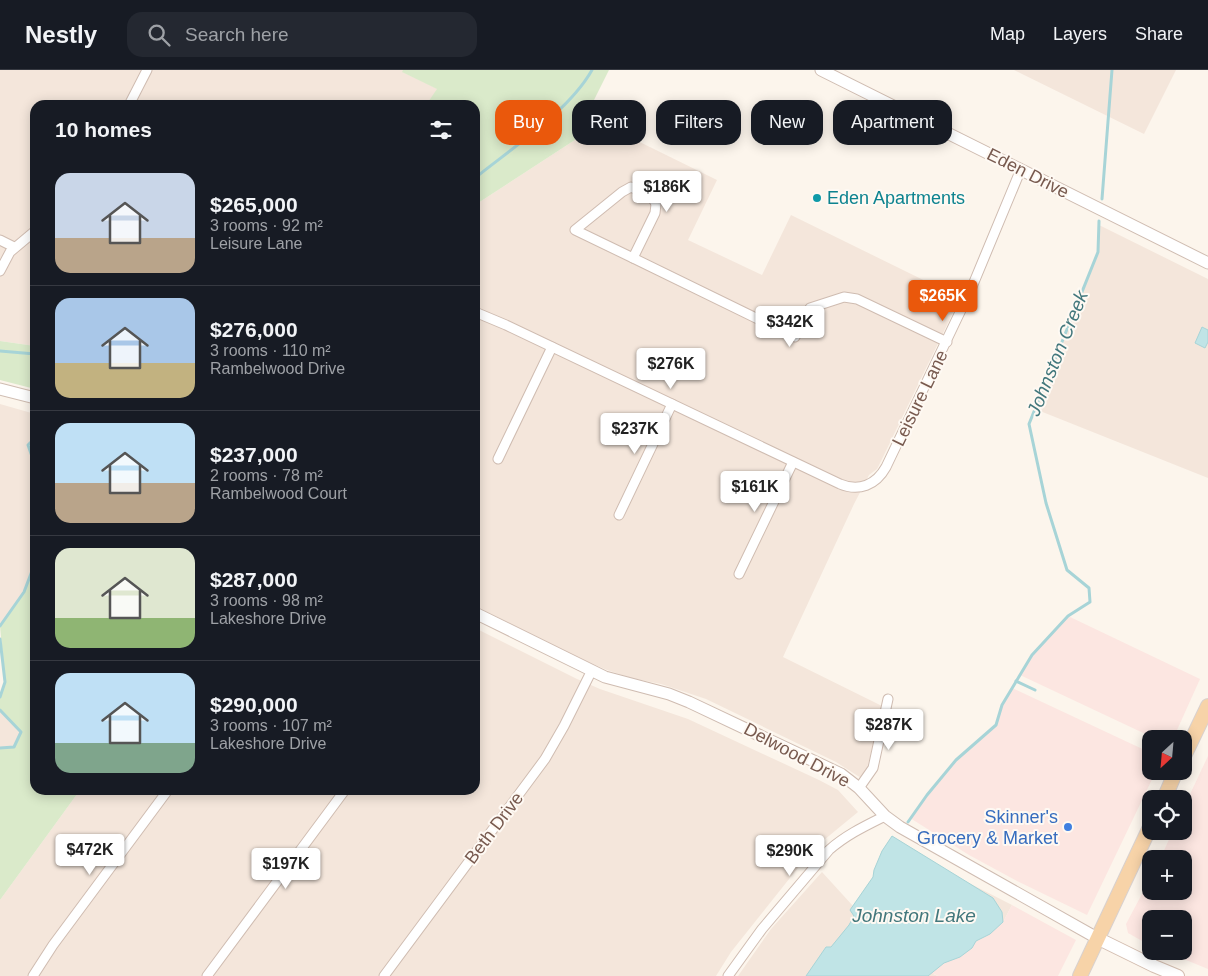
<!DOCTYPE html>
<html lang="en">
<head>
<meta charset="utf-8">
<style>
	body { margin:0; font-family:Arial,sans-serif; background:#242831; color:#f1f3f6; height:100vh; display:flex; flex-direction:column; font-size:19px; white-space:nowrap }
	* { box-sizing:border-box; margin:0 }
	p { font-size:16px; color:#9ea1a6 }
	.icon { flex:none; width:28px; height:28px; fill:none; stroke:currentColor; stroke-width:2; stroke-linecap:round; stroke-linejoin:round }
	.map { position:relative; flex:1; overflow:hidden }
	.drawer { position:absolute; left:30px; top:30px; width:450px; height:695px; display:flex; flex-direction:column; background:#171b24; border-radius:15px; box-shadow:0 2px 12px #0003 }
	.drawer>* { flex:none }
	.banner { position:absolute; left:495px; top:30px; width:475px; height:45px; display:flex; gap:10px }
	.needle { width:32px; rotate:206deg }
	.controls { position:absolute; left:1142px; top:660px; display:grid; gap:10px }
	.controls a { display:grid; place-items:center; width:50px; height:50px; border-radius:10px; background:#171b24; box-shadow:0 2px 12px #0003; font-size:25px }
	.price { position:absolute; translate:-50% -42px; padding:0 11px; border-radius:5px; background:#fff; color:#222; font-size:16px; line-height:32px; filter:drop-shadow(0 1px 2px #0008) }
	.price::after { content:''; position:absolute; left:50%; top:30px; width:15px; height:11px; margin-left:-8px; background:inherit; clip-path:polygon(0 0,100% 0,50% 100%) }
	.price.active { background:#ea580c; color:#fff }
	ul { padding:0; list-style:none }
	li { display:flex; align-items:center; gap:15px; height:125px; padding:0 25px }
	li+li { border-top:1px solid #363941 }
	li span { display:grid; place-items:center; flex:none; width:140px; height:100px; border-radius:15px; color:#555 }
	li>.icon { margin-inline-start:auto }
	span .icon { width:60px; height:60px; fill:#fffc; stroke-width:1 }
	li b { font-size:21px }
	h2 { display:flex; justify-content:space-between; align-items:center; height:60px; padding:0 25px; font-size:21px }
	.tag { padding:0 18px; border-radius:15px; background:#171b24; box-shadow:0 2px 12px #0003; font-size:18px; line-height:45px }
	.tag.active { background:#ea580c; color:#fff }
	header { display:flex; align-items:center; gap:30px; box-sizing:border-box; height:70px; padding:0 25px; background:#171b24; border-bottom:1px solid #363941 }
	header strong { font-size:24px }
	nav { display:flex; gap:28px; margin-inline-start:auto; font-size:18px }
	.search { width:350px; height:45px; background:#242831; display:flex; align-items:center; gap:12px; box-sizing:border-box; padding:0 18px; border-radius:15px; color:#9ea1a6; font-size:19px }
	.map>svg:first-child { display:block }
</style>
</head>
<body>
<header>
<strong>Nestly</strong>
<div class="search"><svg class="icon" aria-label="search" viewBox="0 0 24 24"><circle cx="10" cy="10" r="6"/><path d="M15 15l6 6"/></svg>Search here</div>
<nav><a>Map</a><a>Layers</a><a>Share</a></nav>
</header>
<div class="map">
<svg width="1208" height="906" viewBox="0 0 1208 906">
	<rect width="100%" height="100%" fill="#fcf5ec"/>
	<g fill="#f4e6db">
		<path d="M0 0H403V2L438 19 426 35H35V276L0 271Z"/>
		<path d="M1014 0H1176L1144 64Z"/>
		<path d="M601 53 717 110 688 170 762 205 791 145 960 228 883 387 877 399 869 405 854 434 783 587 882 636 867 699 861 708 836 692 706 629 661 614 631 608 607 600 581 589 475 536V135Z"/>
		<path d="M1099 155 1208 209V408L1035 339 1098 182Z"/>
		<path d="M0 334 35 344V368L28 375 35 395V493L24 522 0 556Z"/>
		<path d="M475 558 577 609 600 619 688 649 819 710 838 720 858 742 813 779 731 882 716 906H0V830L80 720H475Z"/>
		<path d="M0 640 21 662 14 677 0 678Z"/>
		<path d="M892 766 965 811 1012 835 1003 852 933 904 938 906H738L771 859 822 802 853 836 873 807 874 800 882 781Z"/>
	</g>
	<g fill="#fce6e1">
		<path d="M1068 546 1200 609 1173 669H1156L1020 605 1032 585Z"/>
		<path d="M1012 618 1151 683V701H1156L1087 845 1017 811 969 785 910 748 956 690 996 655 1002 635Z"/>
		<path d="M1208 686V899L1164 881H1184V849H1151V876L1128 863 1126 854 1151 807V821H1184V789H1160L1173 761H1184V737Z"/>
		<path d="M1012 835 1076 870 1058 906H938L932 903 944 893 960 887 972 878 976 871 990 864 1003 852Z"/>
	</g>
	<g fill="#daeaca">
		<path d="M403 0H609L586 46 601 53 475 135V35H426L437 19 402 2Z"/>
		<path d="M0 271 35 276V319L0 310Z"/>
		<path d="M35 493V720H80L0 830V678L14 677 21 662 0 640V627L5 612 0 556 24 522Z"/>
	</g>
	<g fill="#c0e4e6" stroke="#a7d4d7">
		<path d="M1202 257 1208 260V272L1205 278 1195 273Z"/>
		<path d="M892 766 993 828 1002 842 1003 852 990 864 976 871 972 878 960 887 944 893 928 906H806L826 877H831L849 855 854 846 850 840 873 807 874 800 882 781Z"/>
	</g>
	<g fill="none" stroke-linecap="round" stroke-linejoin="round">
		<g stroke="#a7d4d7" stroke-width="3">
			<path d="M475 108C512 78 569 41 592 0"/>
			<path d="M1102 129 1112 0"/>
			<path d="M0 281 35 284"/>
			<path d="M35 368 28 375 35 395"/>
			<path d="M0 556 24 522 35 493"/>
			<path d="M0 569 5 612 0 627"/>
			<path d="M1016 611 1035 620"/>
			<path d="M0 640 21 662 14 677 0 678"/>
			<path d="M908 752 927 725 956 690 996 655 1002 635 1032 585 1068 546 1090 532 1089 518 1067 500 1046 433 1029 354 1098 182 1099 151"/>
		</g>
		<g stroke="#cfbcb1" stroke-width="11">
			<g id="minor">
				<path d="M129 35 147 0"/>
				<path d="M631 117 652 127 656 134 655 143 633 188 575 160 622 122Z"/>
				<path d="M0 170 14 177"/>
				<path d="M633 188 795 267 810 238 844 227 857 229 947 272"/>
				<path d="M0 201 10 182 35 161"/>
				<path d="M475 242 506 255 840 414C859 422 876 415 886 397L972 217 1021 99"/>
				<path d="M498 389 552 277"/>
				<path d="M619 445 672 334"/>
				<path d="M739 504 793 392"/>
				<path d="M859 718 873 698 888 629"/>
				<path d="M33 906 53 875 168 720"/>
				<path d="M207 906 345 720"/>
				<path d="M384 906 545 689 564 656 591 602"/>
				<path d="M728 906 762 859 829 780C846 765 865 756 885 746"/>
			</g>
		</g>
		<g stroke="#cfbcb1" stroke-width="13">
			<g id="tertiary">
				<path d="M821 0 1208 193"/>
				<path d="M0 319 35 328"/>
				<path d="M475 543 605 607 669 624 689 632 841 704 859 718 885 746 900 757 1097 868"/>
			</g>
		</g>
		<g stroke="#d4beb1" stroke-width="14">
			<path id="secondary" d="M1097 868 1154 896 1178 906"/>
		</g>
		<g stroke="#d9d1ce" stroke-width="16">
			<g id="primary">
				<path d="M1184 686 1208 636"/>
				<path d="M1164 729 1176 701"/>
				<path d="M1080 906 1151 755"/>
			</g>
		</g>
		<use href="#minor" stroke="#fff" stroke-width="9"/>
		<use href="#tertiary" stroke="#fff" stroke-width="11"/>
		<use href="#secondary" stroke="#fff" stroke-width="12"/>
		<use href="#primary" stroke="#f7d3a8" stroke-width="14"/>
	</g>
	<circle fill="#0f9aa8" stroke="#fef9f3" stroke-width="2" cx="817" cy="128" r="5"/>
	<circle fill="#3f7fe0" stroke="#fef9f3" stroke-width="2" cx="1068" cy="757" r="5"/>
	<g text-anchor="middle" stroke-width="4" stroke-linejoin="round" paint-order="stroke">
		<g font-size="18" fill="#785a4f" stroke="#fef9f3">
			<text transform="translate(1028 103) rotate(27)" y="6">Eden Drive</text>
			<text transform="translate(920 328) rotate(-64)" y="6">Leisure Lane</text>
			<text transform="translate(797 685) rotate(28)" y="6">Delwood Drive</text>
			<text transform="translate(494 758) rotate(-53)" y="6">Beth Drive</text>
		</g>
		<g font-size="18" fill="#0d838f" stroke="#fef9f3" text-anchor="start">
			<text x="827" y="134">Eden Apartments</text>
		</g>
		<g font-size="18" fill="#366cbe" stroke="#fef9f3" text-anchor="end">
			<text x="1058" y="753">Skinner's<tspan x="1058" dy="21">Grocery &amp; Market</tspan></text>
		</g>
		<g font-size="19" font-style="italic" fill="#42777c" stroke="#fef9f3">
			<text transform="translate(1057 283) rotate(-68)" y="7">Johnston Creek</text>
			<text x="914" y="852">Johnston Lake</text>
		</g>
	</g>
</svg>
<div class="controls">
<a><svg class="needle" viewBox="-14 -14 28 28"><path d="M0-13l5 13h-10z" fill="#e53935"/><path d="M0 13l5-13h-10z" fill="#9ea1a6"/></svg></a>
<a><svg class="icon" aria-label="locate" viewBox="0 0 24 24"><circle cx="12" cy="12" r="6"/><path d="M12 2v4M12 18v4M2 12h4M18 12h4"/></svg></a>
<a>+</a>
<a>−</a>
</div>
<b class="price" style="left:667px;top:143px">$186K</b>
<b class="price active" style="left:943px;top:252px">$265K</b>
<b class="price" style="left:790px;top:278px">$342K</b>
<b class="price" style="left:671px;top:320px">$276K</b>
<b class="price" style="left:635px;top:385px">$237K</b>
<b class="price" style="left:755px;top:443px">$161K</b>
<b class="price" style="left:889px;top:681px">$287K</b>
<b class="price" style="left:90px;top:806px">$472K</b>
<b class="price" style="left:790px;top:807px">$290K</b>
<b class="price" style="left:286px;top:820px">$197K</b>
<div class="banner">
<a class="tag active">Buy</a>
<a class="tag">Rent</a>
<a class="tag">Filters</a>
<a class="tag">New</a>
<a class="tag">Apartment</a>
</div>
<section class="drawer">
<h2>10 homes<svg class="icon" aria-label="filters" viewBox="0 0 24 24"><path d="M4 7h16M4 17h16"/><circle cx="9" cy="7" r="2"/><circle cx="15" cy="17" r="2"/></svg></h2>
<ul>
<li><span style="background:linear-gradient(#c9d6e8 65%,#b9a48a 0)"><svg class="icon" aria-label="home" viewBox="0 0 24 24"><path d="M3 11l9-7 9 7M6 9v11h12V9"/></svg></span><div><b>$265,000</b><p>3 rooms · 92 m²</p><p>Leisure Lane</p></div></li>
<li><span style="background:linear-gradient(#a9c7e8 65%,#c2b280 0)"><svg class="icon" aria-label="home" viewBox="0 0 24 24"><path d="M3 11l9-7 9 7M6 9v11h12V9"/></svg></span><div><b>$276,000</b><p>3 rooms · 110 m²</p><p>Rambelwood Drive</p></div></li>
<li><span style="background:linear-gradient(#bfe0f5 60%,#b9a48a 0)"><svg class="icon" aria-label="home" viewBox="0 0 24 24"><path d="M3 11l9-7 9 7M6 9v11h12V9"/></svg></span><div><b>$237,000</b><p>2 rooms · 78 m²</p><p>Rambelwood Court</p></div></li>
<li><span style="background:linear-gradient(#dfe7d0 70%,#8fb573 0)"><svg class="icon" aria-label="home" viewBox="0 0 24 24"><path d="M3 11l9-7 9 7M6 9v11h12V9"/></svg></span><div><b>$287,000</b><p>3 rooms · 98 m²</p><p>Lakeshore Drive</p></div></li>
<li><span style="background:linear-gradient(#bfe0f5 70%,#7fa58c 0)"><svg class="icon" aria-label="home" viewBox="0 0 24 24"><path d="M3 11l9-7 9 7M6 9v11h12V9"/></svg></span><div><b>$290,000</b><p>3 rooms · 107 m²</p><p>Lakeshore Drive</p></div></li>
</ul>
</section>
</div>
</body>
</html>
